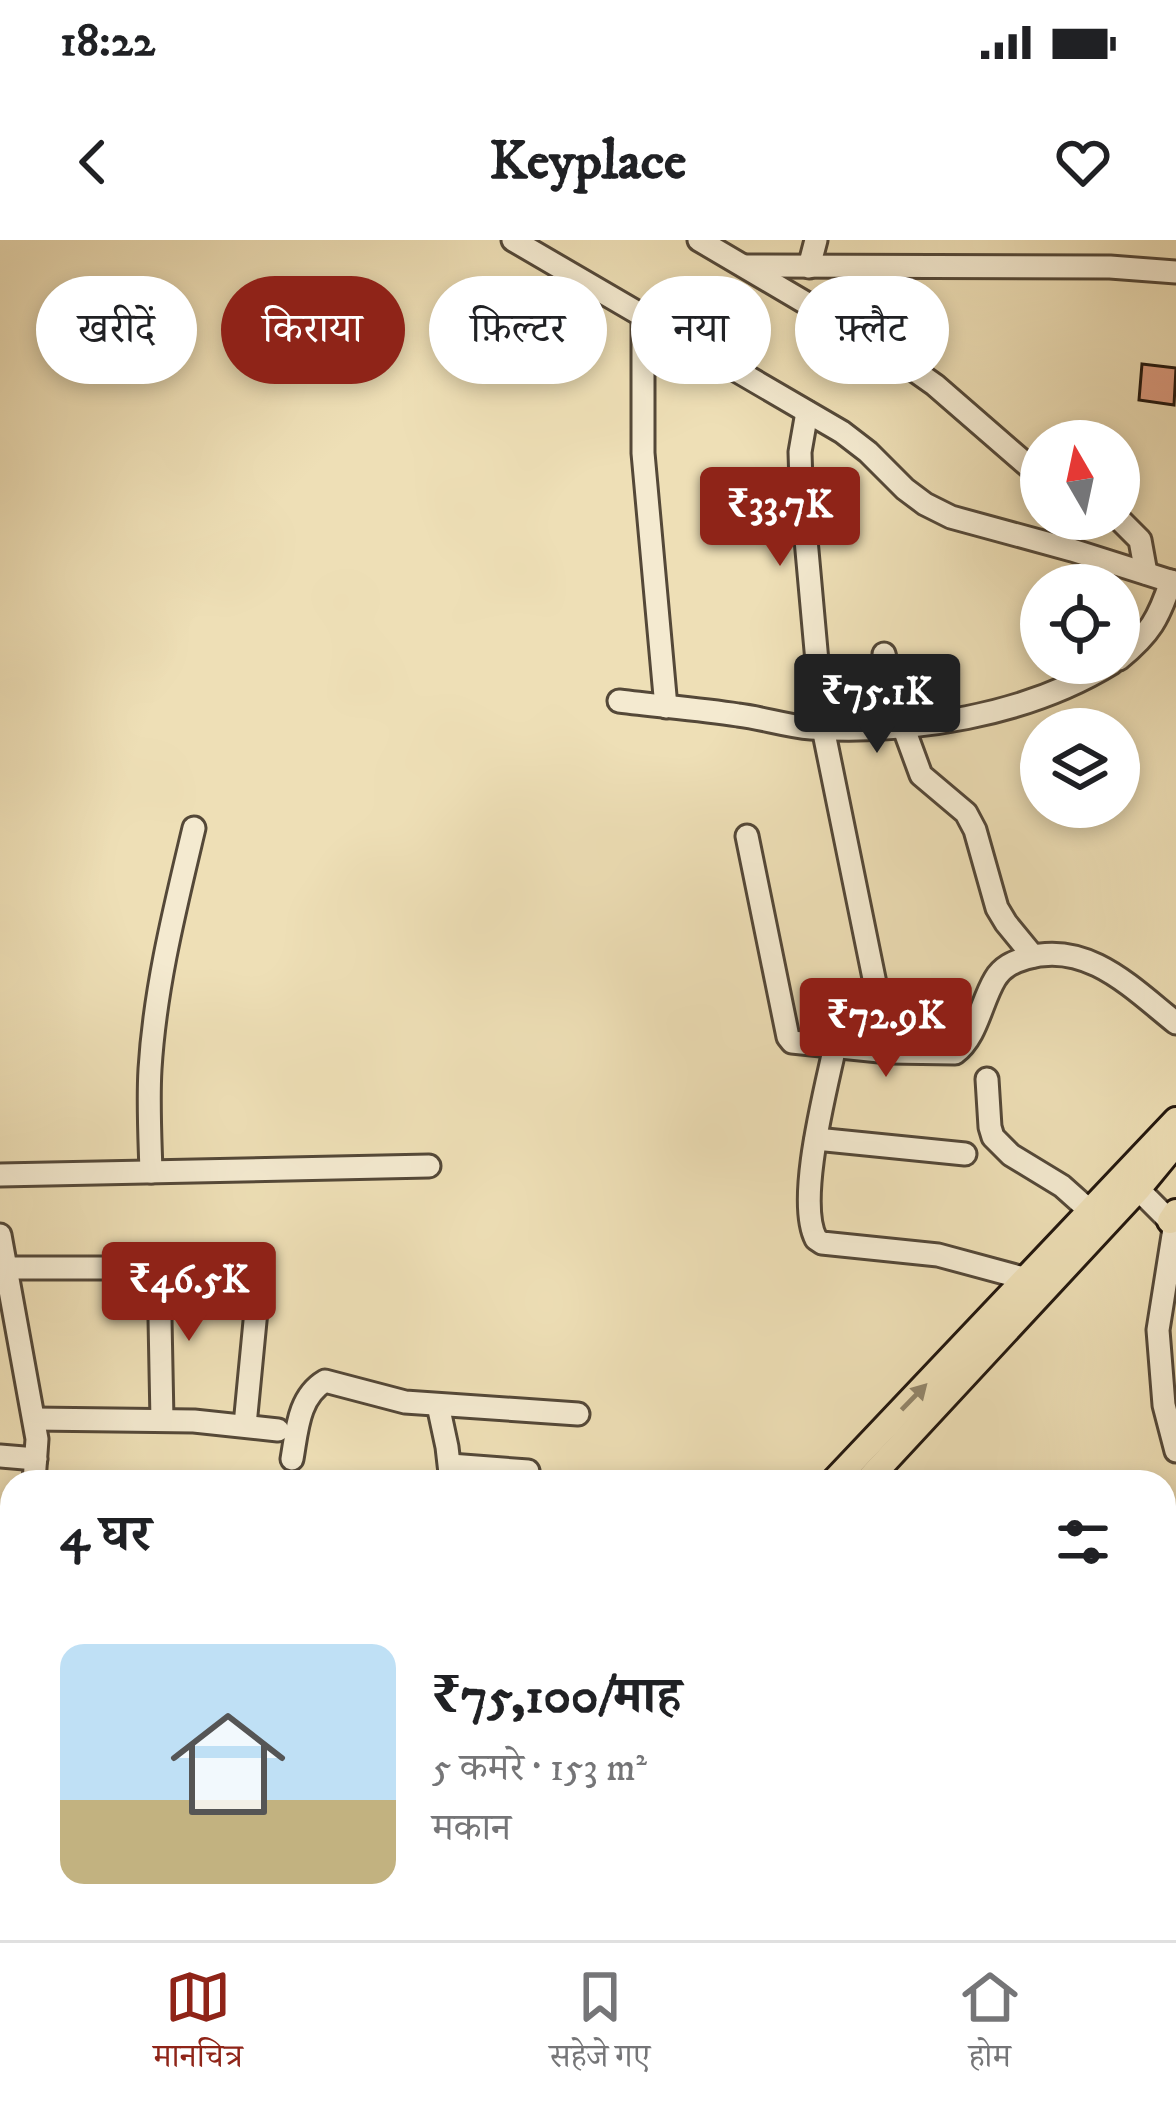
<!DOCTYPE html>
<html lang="hi">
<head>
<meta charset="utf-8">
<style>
	body { margin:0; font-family:"IM FELL DW Pica","Noto Serif Devanagari",serif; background:#f2f2f2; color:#202124; height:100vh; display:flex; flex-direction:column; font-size:45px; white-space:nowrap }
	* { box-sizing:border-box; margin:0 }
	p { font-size:39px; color:#757577 }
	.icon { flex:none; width:66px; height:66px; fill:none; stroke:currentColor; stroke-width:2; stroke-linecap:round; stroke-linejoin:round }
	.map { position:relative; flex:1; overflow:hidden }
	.details { position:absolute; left:0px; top:1230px; width:1176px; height:471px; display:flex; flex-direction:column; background:#fff; border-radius:36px 36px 0 0; box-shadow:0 6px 18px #0003 }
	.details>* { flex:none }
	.guide { position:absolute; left:36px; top:36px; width:1104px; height:108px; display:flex; gap:24px }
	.needle { width:78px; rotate:351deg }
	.controls { position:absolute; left:1020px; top:180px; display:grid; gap:24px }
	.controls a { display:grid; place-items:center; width:120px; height:120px; border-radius:50%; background:#fff; box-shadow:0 6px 18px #0003; font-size:60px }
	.price { position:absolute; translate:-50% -102px; padding:0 27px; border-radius:12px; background:#8f2418; color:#fff; font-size:39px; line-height:78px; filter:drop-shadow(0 3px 6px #0008) }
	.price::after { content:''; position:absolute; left:50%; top:72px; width:36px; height:27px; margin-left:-18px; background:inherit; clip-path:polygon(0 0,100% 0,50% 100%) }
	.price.current { background:#222; color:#fff }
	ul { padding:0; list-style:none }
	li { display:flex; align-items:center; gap:36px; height:300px; padding:0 60px }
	li span { display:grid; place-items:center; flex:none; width:336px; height:240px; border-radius:24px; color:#555 }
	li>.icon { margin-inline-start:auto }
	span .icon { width:144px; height:144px; fill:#fffc; stroke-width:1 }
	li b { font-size:51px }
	h2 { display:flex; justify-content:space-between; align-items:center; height:144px; padding:0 60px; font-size:51px }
	.pill { padding:0 42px; border-radius:54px; background:#fff; box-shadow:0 6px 18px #0003; font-size:42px; line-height:108px }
	.pill.current { background:#8f2418; color:#fff }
	.status { display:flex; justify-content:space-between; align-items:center; height:84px; padding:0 60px; background:#fff; direction:ltr }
	.status svg { height:33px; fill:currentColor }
	header { display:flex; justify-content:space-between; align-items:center; height:156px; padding:0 60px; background:#fff; font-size:54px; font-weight:700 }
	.tab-bar { display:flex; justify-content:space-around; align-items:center; height:168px; border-top:3px solid #e0e0e0; background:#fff; font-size:33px; color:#757577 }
	.tab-bar a { display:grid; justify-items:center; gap:6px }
	.tab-bar .current { color:#8f2418 }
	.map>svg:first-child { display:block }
</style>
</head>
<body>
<div class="status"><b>18:22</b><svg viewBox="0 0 49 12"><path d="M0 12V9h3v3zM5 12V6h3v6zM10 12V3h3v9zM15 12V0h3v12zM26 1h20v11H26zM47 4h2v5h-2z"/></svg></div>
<header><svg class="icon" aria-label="back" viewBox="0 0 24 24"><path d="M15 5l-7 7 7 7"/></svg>Keyplace<svg class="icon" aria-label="heart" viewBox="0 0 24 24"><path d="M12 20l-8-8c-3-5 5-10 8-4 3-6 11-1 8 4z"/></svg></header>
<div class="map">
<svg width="1176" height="1700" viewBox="0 0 1176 1700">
	<rect width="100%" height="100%" fill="#eedfb6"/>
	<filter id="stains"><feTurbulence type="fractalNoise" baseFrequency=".00167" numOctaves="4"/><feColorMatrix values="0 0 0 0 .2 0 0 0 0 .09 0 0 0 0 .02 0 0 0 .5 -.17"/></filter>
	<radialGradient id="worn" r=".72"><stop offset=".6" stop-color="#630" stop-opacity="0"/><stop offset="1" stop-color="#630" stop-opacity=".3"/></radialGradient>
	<path fill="#b5c291" stroke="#6b6c50" stroke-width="3" d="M1176 1654V1700H948L947 1689H1164V1656Z"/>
	<path fill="#dd9c80" stroke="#21160e" stroke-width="3" d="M1142 124 1176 128 1174 165 1139 160Z"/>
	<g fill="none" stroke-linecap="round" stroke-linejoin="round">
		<g stroke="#544838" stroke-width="27">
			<g id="minor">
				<path d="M513 0 842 192 868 212 905 249 925 264 951 277 1072 310 1176 343"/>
				<path d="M699 0 884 109 935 145 1041 237"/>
				<path d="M746 26 1110 27 1176 32"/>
				<path d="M809 27 816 0"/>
				<path d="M643 75V213L666 467"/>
				<path d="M807 172 800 212 801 244 823 488 889 812"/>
				<path d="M1119 279 1140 300 1146 333"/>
				<path d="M884 414 903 486 921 535 966 573 975 590 997 668 1006 683 1033 716"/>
				<path d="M1119 419C1150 394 1159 378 1171 341"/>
				<path d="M619 461C659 466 699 469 738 475 763 478 786 486 811 488 911 494 1026 476 1112 423"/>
				<path d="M747 596 788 797 792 802 889 812 955 813C977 797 981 762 995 739 1002 727 1013 722 1026 718 1087 700 1132 748 1176 783"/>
				<path d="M835 806C826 849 796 961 816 999L822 1003 938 1015 1027 1039"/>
				<path d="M987 839 990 887 993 897 1011 915 1062 946 1090 971"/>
				<path d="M816 899 965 914"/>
				<path d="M151 932C150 898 148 863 150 829 155 747 175 668 194 588"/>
				<path d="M0 935 429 926"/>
				<path d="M1129 940 1170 981 1174 989 1158 1090 1164 1165 1176 1211"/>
				<path d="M0 995 37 1199 34 1242"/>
				<path d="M5 1028H159L251 1034 257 1037 258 1050 245 1185"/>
				<path d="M159 1028 162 1180"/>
				<path d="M438 1165 447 1207 451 1242"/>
				<path d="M34 1179 194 1181 278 1190"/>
				<path d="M0 1216 36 1219"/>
				<path d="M292 1219C297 1191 298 1157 325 1141L405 1162 578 1174"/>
				<path d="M450 1225 528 1231"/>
				<path d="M2 1354 12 1320"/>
				<path d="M1164 1371 1171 1380 1169 1490 1164 1496"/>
				<path d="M0 1458 12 1461"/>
				<path d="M0 1510 12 1512"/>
				<path d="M1164 1536 1176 1535"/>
				<path d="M0 1609 12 1610"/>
				<path d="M1164 1636 1176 1634"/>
				<path d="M0 1677 12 1679"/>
				<path d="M830 1689 832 1700"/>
				<path d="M906 1689 907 1700"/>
				<path d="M954 1689 955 1700"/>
				<path d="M76 1700 77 1689"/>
				<path d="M184 1700 185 1689"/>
				<path d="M567 1700 568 1689"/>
				<path d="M685 1700 772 1689"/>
			</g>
		</g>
		<g stroke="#21160e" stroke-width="30">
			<g id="major">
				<path d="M1170 981 1176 972"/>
				<path d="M833 1242 1176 880"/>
				<path d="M866 1242 1139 948 1176 903"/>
				<path d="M400 1700 402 1689"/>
				<path d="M419 1700 421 1689"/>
			</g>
		</g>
		<use href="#minor" stroke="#f4ead0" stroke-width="21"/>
		<use href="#major" stroke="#eedfb6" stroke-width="24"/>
	</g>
	<defs><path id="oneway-solid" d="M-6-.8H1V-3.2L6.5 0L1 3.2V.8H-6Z" transform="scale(3)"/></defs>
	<use fill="#92856a" href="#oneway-solid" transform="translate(914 1157) rotate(-46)"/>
	<rect width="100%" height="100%" filter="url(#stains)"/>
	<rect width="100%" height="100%" fill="url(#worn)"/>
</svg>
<div class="controls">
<a><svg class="needle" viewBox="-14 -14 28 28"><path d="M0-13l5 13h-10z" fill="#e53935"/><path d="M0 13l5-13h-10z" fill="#757577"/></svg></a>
<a><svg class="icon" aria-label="locate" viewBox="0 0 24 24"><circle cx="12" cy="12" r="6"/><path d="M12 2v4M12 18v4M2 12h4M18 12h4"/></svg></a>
<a><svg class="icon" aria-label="layers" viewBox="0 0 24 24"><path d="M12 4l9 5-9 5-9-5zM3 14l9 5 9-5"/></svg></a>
</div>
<b class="price" style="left:780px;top:329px">₹33.7K</b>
<b class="price current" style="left:877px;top:516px">₹75.1K</b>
<b class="price" style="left:886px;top:840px">₹72.9K</b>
<b class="price" style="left:189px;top:1104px">₹46.5K</b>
<div class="guide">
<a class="pill">खरीदें</a>
<a class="pill current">किराया</a>
<a class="pill">फ़िल्टर</a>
<a class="pill">नया</a>
<a class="pill">फ़्लैट</a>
</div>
<section class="details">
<h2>4 घर<svg class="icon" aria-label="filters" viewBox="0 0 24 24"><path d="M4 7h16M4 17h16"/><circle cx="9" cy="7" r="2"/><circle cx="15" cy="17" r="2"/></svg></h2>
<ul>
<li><span style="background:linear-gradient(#bfe0f5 65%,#c2b280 0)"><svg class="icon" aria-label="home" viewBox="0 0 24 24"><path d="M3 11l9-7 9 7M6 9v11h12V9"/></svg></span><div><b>₹75,100/माह</b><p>5 कमरे · 153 m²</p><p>मकान</p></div></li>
</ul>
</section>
</div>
<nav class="tab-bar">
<a class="current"><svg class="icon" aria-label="map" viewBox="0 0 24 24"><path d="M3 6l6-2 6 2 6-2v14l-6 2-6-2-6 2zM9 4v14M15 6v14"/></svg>मानचित्र</a>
<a><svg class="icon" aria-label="saved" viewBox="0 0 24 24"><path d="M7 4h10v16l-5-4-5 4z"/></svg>सहेजे गए</a>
<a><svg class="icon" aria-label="home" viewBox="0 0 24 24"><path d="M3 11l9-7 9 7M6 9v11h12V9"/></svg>होम</a>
</nav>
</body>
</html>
